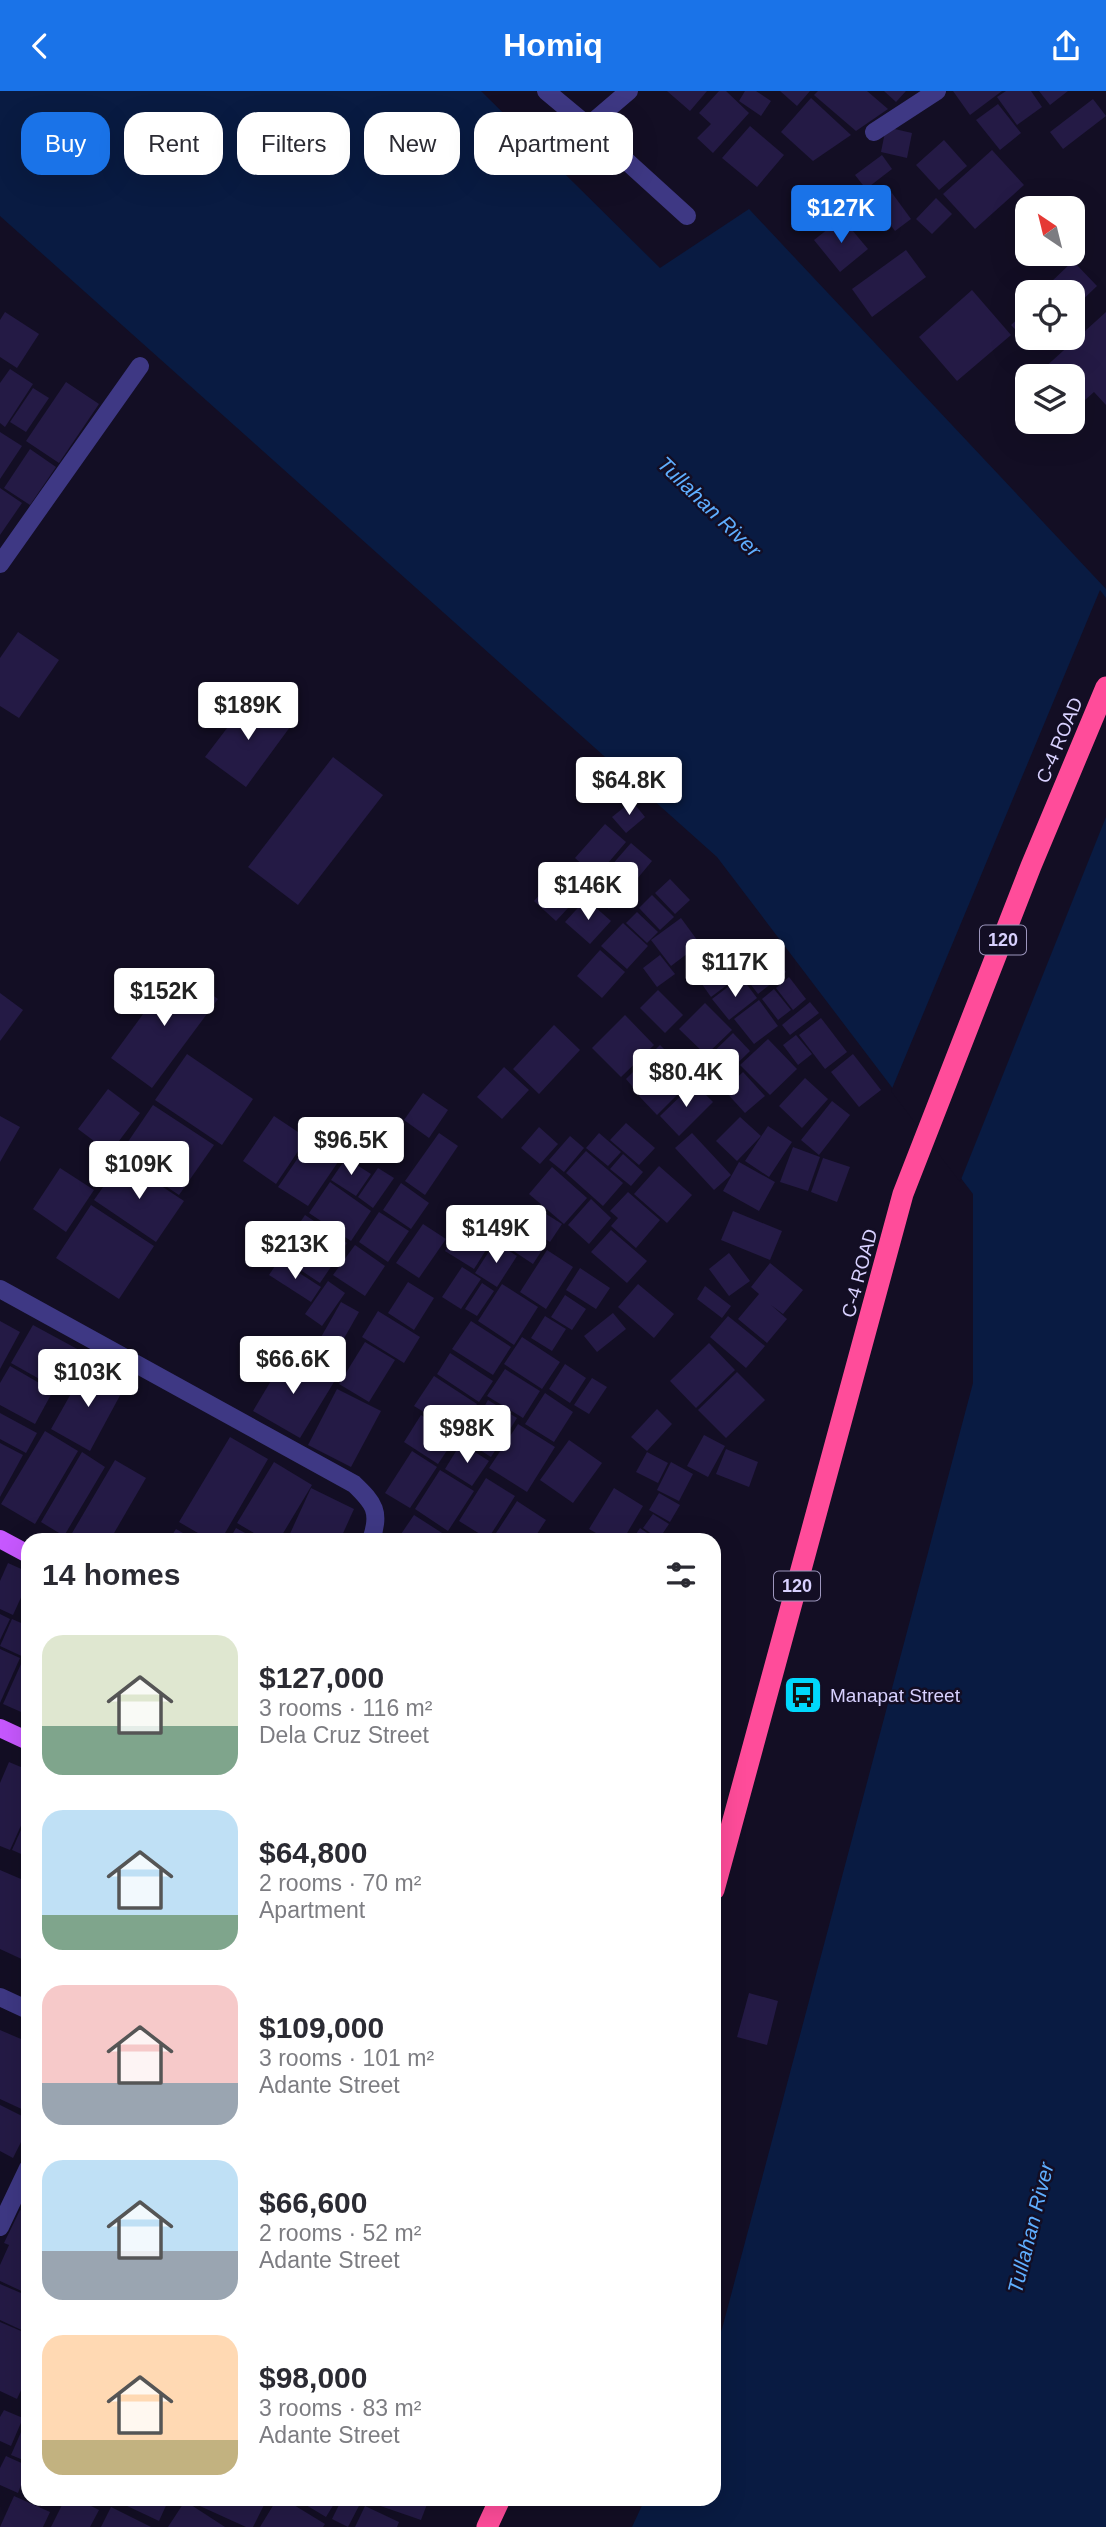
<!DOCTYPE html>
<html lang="en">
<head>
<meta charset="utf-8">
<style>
	body { margin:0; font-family:Arial,sans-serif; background:#f2f2f3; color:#2b2b33; height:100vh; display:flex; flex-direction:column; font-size:26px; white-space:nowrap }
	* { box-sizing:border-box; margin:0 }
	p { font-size:23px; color:#7c7c81 }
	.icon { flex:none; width:38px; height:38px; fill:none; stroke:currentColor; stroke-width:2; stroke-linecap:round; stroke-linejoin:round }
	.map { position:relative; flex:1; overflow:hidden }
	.side { position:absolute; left:21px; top:1442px; width:700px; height:973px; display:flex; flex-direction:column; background:#fff; border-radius:21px; box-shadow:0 7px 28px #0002 }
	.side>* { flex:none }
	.hud { position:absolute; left:21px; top:21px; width:700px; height:63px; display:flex; gap:14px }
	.needle { width:46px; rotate:325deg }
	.fabs { position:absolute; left:1015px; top:105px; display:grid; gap:14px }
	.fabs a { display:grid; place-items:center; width:70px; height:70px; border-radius:14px; background:#fff; box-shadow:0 7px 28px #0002; font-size:35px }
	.price { position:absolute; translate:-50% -60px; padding:0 16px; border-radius:7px; background:#fff; color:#222; font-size:23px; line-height:46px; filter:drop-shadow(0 2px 4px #0008) }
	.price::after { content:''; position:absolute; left:50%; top:42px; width:21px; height:16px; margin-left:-10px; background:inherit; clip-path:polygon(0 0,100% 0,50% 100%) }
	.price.active { background:#1a73e8; color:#fff }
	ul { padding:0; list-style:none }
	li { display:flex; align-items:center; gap:21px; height:175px; padding:0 21px }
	li span { display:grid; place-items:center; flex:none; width:196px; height:140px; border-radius:21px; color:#555 }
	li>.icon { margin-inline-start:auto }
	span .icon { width:84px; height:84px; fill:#fffc; stroke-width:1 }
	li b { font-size:30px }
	h2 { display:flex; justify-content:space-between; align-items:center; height:84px; padding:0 21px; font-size:30px }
	.pill { padding:0 24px; border-radius:21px; background:#fff; box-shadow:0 7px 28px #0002; font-size:24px; line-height:63px }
	.pill.active { background:#1a73e8; color:#fff }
	header { display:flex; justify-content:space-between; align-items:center; height:91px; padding:0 21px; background:#1a73e8; color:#fff; font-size:32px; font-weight:800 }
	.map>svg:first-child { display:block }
</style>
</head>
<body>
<header><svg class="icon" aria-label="back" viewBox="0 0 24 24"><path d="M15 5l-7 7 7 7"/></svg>Homiq<svg class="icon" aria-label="share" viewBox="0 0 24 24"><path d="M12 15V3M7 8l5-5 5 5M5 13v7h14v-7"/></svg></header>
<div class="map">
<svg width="1106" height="2436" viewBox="0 0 1106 2436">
	<rect width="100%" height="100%" fill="#130e24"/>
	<path fill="#091b42" d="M0 0H481L660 177 749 118 1106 498V2436H632L645 2408H714V2257L722 2238 973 1292V1103L717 766 0 125Z"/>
	<path fill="#130e24" d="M1100 499 1106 507V726L960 1091 891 1000Z"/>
	<g fill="#241a45">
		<path d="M667 0H707L690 20Z"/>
		<path d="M719 0H726L749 22 713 62 697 47 711 33 699 22Z"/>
		<path d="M745 0H756L771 10 761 25 739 10Z"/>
		<path d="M780 0H810L797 15Z"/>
		<path d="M818 0H867L888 18 856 40 814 4Z"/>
		<path d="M884 0H906L896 11Z"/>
		<path d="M953 0H1002L970 24Z"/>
		<path d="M1006 0H1031L1042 16 1017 34 997 6Z"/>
		<path d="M1039 0H1068L1050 14Z"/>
		<path d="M811 7 851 44 813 70 781 41Z"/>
		<path d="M1093 8 1106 25 1063 58 1050 41Z"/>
		<path d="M998 13 1021 42 1000 59 976 29Z"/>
		<path d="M750 35 784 64 757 96 722 67Z"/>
		<path d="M886 36 912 42 907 67 881 61Z"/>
		<path d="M944 49 967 75 939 99 916 74Z"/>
		<path d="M992 59 1024 94 975 138 943 103Z"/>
		<path d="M882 64 892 78 866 98 855 84Z"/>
		<path d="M892 102 911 128 895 140 876 114Z"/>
		<path d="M936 107 952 123 932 143 916 128Z"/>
		<path d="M842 127 868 158 840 181 814 149Z"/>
		<path d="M906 159 926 186 872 226 852 198Z"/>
		<path d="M1073 170 1097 195 1073 218V201H1057L1049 193Z"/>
		<path d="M972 199 1011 244 957 290 919 246Z"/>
		<path d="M1027 219V247H1042L1032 256 1011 234Z"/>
		<path d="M5 221 39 243 17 277 0 266V229Z"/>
		<path d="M1106 221V314L1094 301 1076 317 1073 313V285H1047L1042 279Z"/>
		<path d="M10 278 33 293 5 336 0 332V292Z"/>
		<path d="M66 291 99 313 59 372 26 350Z"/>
		<path d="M33 297 49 307 26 341 10 331Z"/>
		<path d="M0 341 22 355 0 388Z"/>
		<path d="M30 358 56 376 30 414 4 397Z"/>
		<path d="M0 397 22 412 0 444Z"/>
		<path d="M18 541 59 569 19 627 0 615V567Z"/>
		<path d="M250 607 290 636 246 696 205 666Z"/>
		<path d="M333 666 383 704 298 814 248 776Z"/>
		<path d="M632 710 645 726 626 742 612 726Z"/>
		<path d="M605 733 626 751 596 786 575 767Z"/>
		<path d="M631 752 652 770 632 794 611 775Z"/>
		<path d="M607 778 627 797 609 818 588 799Z"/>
		<path d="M559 782 581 803 556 830 534 810Z"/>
		<path d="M670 788 690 809 675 823 655 802Z"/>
		<path d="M652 804 674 826 660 839 639 817Z"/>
		<path d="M586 808 611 830 590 853 565 831Z"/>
		<path d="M637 821 658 841 647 852 626 832Z"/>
		<path d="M681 827 700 853 671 875 651 849Z"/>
		<path d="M623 832 648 855 627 878 601 855Z"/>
		<path d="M758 852 770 868 746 886 733 870Z"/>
		<path d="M600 859 625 881 602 907 577 885Z"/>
		<path d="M721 861 739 885 711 906 694 882Z"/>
		<path d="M660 864 675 883 657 896 643 877Z"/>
		<path d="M776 868 786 881 758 903 748 890Z"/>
		<path d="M176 878 218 908 152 997 111 967Z"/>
		<path d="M741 886 757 907 729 929 712 908Z"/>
		<path d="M789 886 806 908 793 919 776 897Z"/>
		<path d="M774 898 791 919 778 929 762 908Z"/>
		<path d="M658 899 683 924 665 942 640 917Z"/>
		<path d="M0 902 23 919 0 950Z"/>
		<path d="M759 909 778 935 754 953 734 928Z"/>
		<path d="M810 911 819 922 790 944 782 934Z"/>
		<path d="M705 912 732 939 706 964 679 938Z"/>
		<path d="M625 924 654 954 621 986 592 957Z"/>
		<path d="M821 927 847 961 825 978 799 944Z"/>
		<path d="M554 934 580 959 539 1003 513 978Z"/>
		<path d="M733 942 750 960 716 993 698 976Z"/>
		<path d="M796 944 812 963 798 974 783 954Z"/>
		<path d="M768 948 797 978 770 1004 740 974Z"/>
		<path d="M660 954 673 967 637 1001 626 988Z"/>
		<path d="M187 963 253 1008 222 1054 155 1009Z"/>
		<path d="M853 963 881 999 859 1016 831 981Z"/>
		<path d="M672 972 691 990 657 1024 639 1005Z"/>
		<path d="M504 976 529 999 502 1028 477 1006Z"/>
		<path d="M743 981 765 1005 745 1022 724 999Z"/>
		<path d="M805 987 828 1008 802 1037 779 1015Z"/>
		<path d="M694 992 713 1011 679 1045 660 1025Z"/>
		<path d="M108 998 140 1022 110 1062 78 1038Z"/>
		<path d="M423 1002 448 1019 429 1047 404 1029Z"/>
		<path d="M832 1010 850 1024 819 1064 801 1049Z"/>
		<path d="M153 1014 214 1054 179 1104 119 1064Z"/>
		<path d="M0 1025 20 1036 0 1071Z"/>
		<path d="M274 1025 307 1047 276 1093 243 1070Z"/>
		<path d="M740 1026 761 1045 737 1070 716 1050Z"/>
		<path d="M626 1032 655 1057 639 1074 610 1049Z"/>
		<path d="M768 1035 792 1051 769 1086 745 1070Z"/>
		<path d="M539 1036 558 1053 540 1073 521 1057Z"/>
		<path d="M439 1042 458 1055 425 1104 405 1090Z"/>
		<path d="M599 1042 621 1061 608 1075 586 1057Z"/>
		<path d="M692 1042 731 1084 714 1099 675 1057Z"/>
		<path d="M570 1045 584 1057 564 1081 549 1069Z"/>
		<path d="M311 1048 340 1068 308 1115 278 1096Z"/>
		<path d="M793 1056 820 1066 808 1100 780 1091Z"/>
		<path d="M586 1060 623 1092 603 1115 566 1082Z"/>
		<path d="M623 1063 643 1081 631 1095 610 1078Z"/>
		<path d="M346 1067 371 1083 356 1105 331 1089Z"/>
		<path d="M823 1067 850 1076 837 1111 811 1101Z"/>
		<path d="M122 1069 184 1110 156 1151 94 1109Z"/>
		<path d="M739 1071 775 1091 759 1120 723 1100Z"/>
		<path d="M659 1075 692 1104 667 1132 634 1103Z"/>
		<path d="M552 1076 587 1107 564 1133 529 1103Z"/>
		<path d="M60 1077 94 1099 66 1141 33 1118Z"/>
		<path d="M378 1077 394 1087 373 1117 358 1106Z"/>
		<path d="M330 1091 371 1120 351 1150 309 1122Z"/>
		<path d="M401 1092 429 1112 411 1138 383 1119Z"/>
		<path d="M628 1101 660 1129 636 1157 611 1135 618 1127 610 1120Z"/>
		<path d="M591 1108 611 1127 589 1153 568 1134Z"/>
		<path d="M91 1114 154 1155 119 1208 56 1167Z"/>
		<path d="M535 1116 562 1133 550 1151 524 1135Z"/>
		<path d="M733 1120 782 1140 770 1169 721 1149Z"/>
		<path d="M379 1121 409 1140 388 1171 359 1151Z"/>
		<path d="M495 1123 518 1138 507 1154 485 1140Z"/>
		<path d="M305 1124 347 1152 320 1192 278 1164Z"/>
		<path d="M465 1129 493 1148 474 1178 445 1160Z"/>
		<path d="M423 1133 446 1148 419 1187 396 1172Z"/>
		<path d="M611 1139 647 1170 627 1192 591 1161Z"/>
		<path d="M520 1140 544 1156 533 1173 509 1157Z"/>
		<path d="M495 1151 517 1165 497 1196 475 1182Z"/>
		<path d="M355 1154 385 1175 365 1205 333 1184Z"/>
		<path d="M547 1159 573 1176 546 1218 520 1201Z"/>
		<path d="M729 1162 750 1190 729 1205 709 1178Z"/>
		<path d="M279 1169 321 1196 311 1211 269 1184Z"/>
		<path d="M770 1172 803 1199 783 1223 771 1214 787 1228 767 1252 738 1228 759 1203 751 1196Z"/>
		<path d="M462 1176 481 1188 461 1218 442 1206Z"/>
		<path d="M580 1177 610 1197 596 1218 566 1199Z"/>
		<path d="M328 1190 345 1202 322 1235 305 1223Z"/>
		<path d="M408 1191 434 1207 414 1239 388 1222Z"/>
		<path d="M482 1192 494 1200 477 1225 465 1218Z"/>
		<path d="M502 1193 538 1216 514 1254 478 1230Z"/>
		<path d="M638 1193 674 1223 654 1247 618 1216Z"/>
		<path d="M705 1195 731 1215 722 1227 697 1208Z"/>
		<path d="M565 1204 586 1218 572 1239 551 1226Z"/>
		<path d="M341 1211 359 1221 334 1265 316 1255Z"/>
		<path d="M378 1220 420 1246 404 1272 362 1246Z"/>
		<path d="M613 1222 626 1238 597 1261 584 1245Z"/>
		<path d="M545 1225 566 1238 552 1260 531 1247Z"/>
		<path d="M728 1225 765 1255 746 1277 710 1246Z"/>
		<path d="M0 1230 20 1241 0 1278Z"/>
		<path d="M471 1230 511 1256 493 1284 452 1258Z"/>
		<path d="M33 1234 81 1260 59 1299 11 1272Z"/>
		<path d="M522 1246 560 1271 542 1298 504 1273Z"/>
		<path d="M365 1251 395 1269 369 1311 339 1293Z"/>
		<path d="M709 1252 735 1279 696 1317 670 1290Z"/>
		<path d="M450 1262 493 1290 479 1311 437 1283Z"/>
		<path d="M287 1263 334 1291 300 1347 253 1320Z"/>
		<path d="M565 1273 586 1287 570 1312 549 1298Z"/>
		<path d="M10 1275 53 1300 35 1333 0 1314V1292Z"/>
		<path d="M86 1276 124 1297 90 1360 51 1338Z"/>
		<path d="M505 1278 540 1300 523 1327 487 1305Z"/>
		<path d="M737 1281 765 1309 726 1347 698 1319Z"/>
		<path d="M434 1285 477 1313 458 1342 414 1315Z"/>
		<path d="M592 1287 607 1296 589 1323 574 1314Z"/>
		<path d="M337 1298 381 1320 351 1376 308 1354Z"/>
		<path d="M545 1302 573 1321 554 1351 525 1333Z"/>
		<path d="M488 1309 517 1327 507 1343 479 1325Z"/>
		<path d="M657 1318 672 1333 647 1360 631 1346Z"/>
		<path d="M0 1322 37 1342 26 1362 0 1348Z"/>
		<path d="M421 1324 456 1346 438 1373 404 1351Z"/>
		<path d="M474 1327 504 1346 491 1366 461 1347Z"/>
		<path d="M518 1333 555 1356 527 1401 489 1377Z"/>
		<path d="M45 1340 78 1360 35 1433 1 1413Z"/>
		<path d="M704 1344 725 1355 708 1386 687 1375Z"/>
		<path d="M230 1346 268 1368 221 1449H210L179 1431Z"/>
		<path d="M569 1349 602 1372 573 1412 540 1389Z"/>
		<path d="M0 1352 23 1364 0 1406Z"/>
		<path d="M461 1352 489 1370 472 1395 445 1378Z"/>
		<path d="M726 1358 758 1371 749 1396 716 1383Z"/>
		<path d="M412 1360 437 1376 410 1417 385 1402Z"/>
		<path d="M82 1361 105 1376 64 1445 41 1431Z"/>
		<path d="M647 1361 668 1372 658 1392 636 1381Z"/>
		<path d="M115 1369 146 1387 110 1449H68Z"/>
		<path d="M274 1371 312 1394 279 1449H266L237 1432Z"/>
		<path d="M671 1371 693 1383 679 1410 657 1399Z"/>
		<path d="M440 1379 474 1400 448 1440 415 1418Z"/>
		<path d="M486 1387 515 1405 488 1448 459 1430Z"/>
		<path d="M311 1397 354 1418 340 1449 288 1447Z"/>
		<path d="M614 1397 643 1415 623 1449H608L589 1438Z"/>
		<path d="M659 1402 680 1414 670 1431 649 1419Z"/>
		<path d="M517 1410 546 1429 533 1449H506L496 1442Z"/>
		<path d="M653 1423 669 1433 659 1448 643 1437Z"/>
		<path d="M414 1424 453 1449H397Z"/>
		<path d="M236 1437 258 1449H229Z"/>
		<path d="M640 1437 657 1449H632Z"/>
		<path d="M176 1438 195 1449H169Z"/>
		<path d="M8 1472 28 1481V1491L13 1524 0 1518V1490Z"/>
		<path d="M0 1523 10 1528 0 1549Z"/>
		<path d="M12 1528 28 1535V1568L0 1555Z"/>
		<path d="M0 1558 20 1567 0 1612Z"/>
		<path d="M21 1573 28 1576V1624L3 1613Z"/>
		<path d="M9 1671 28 1679V1719L10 1759 0 1755V1692Z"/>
		<path d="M28 1723V1766L12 1759Z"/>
		<path d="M0 1779 28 1791V1871L0 1858Z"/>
		<path d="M749 1902 778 1910 767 1954 737 1946Z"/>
		<path d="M0 1939 28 1951V2021L0 2008Z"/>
		<path d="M0 2014 28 2028V2037L13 2067 0 2060Z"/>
		<path d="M20 2119 28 2123V2163L20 2160 28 2164V2203L0 2190V2174L9 2154 4 2152Z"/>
		<path d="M0 2193 28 2205V2242L0 2229Z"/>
		<path d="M0 2231 28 2243V2284L17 2308 0 2300Z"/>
		<path d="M4 2319 23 2327 11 2355 0 2350V2326Z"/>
		<path d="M25 2332 28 2333V2371L11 2364Z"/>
		<path d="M6 2365 28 2375 18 2402 0 2394V2377Z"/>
		<path d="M14 2405 50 2421 43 2436H0Z"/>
		<path d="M65 2408H77L99 2419 90 2436H51Z"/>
		<path d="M128 2408H169L159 2430 125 2414Z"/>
		<path d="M192 2408H267L253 2436H246L191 2411Z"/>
		<path d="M277 2408H284L325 2433 323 2436H260Z"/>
		<path d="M296 2408H337L326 2426Z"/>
		<path d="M342 2408H356L361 2411 348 2436 332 2428Z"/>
		<path d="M367 2408H429L421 2429 366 2410Z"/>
		<path d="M185 2410 225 2436H168Z"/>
		<path d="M365 2415 399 2431 397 2436H355Z"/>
		<path d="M111 2416 151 2436H101Z"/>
	</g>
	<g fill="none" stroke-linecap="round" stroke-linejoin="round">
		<g stroke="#3e3884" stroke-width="18">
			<path d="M546 0 588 35 629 0"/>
			<path d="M588 35 687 125"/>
			<path d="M874 41 937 0"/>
			<path d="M0 473 140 275"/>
			<path d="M0 1198 354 1393C374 1412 381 1421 371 1449"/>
			<path d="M0 1906 28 1919"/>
			<path d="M0 2136 28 2077"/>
		</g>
		<g stroke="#c758ff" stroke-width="18">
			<path d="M0 1448 28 1463"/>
			<path d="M0 1637 28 1650"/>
		</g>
		<g stroke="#ff4c9a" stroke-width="21">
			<path d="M714 1799 903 1103 1031 775 1106 596"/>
			<path d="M487 2436 500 2408"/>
		</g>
	</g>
	<defs>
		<g id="bus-square" transform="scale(2.0125)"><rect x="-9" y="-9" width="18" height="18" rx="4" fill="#00d8fc" stroke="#130e24"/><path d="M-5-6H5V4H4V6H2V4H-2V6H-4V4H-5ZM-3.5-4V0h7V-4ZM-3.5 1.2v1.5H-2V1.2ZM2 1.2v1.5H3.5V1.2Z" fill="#111"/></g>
	</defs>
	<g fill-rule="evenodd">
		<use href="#bus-square" x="803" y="1604"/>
	</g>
	<g text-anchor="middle" stroke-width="5" stroke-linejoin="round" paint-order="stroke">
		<g fill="#130e24" stroke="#9d96bd" stroke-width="2">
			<rect x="980" y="834.5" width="46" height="29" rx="5"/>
			<rect x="774" y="1480.5" width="46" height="29" rx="5"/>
		</g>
		<g font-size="18" font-weight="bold" fill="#d8d1ff">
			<text x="1003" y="855">120</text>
			<text x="797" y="1501">120</text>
		</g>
		<g font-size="19" fill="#d8d1ff" stroke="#130e24">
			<text transform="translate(1059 649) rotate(-67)" y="7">C-4 ROAD</text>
			<text transform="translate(859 1182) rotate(-75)" y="7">C-4 ROAD</text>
		</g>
		<g font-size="19" fill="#d8d1ff" stroke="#130e24" text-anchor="start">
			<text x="830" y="1611">Manapat Street</text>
		</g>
		<g font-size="21" font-style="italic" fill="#5faeff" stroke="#130e24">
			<text transform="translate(709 416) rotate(44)" y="7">Tullahan River</text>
			<text transform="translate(1031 2137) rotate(-76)" y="7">Tullahan River</text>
		</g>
	</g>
</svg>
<div class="fabs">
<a><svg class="needle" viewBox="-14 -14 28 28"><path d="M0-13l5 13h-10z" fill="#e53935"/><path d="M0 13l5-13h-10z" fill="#7c7c81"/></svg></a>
<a><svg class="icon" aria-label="locate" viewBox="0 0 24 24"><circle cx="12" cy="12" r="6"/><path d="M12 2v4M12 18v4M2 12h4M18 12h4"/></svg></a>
<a><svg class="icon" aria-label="layers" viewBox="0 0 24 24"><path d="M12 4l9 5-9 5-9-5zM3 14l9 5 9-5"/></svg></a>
</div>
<b class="price active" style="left:841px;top:154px">$127K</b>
<b class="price" style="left:248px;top:651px">$189K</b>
<b class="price" style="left:629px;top:726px">$64.8K</b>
<b class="price" style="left:588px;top:831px">$146K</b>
<b class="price" style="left:735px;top:908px">$117K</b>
<b class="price" style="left:164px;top:937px">$152K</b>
<b class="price" style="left:686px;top:1018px">$80.4K</b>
<b class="price" style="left:351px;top:1086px">$96.5K</b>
<b class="price" style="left:139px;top:1110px">$109K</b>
<b class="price" style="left:496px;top:1174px">$149K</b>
<b class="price" style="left:295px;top:1190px">$213K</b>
<b class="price" style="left:293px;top:1305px">$66.6K</b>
<b class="price" style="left:88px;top:1318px">$103K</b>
<b class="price" style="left:467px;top:1374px">$98K</b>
<div class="hud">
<a class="pill active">Buy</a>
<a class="pill">Rent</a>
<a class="pill">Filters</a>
<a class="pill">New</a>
<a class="pill">Apartment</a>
</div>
<section class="side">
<h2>14 homes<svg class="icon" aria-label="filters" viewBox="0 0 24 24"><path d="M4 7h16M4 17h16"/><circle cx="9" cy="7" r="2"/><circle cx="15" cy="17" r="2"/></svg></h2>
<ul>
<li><span style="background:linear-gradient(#dfe7d0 65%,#7fa58c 0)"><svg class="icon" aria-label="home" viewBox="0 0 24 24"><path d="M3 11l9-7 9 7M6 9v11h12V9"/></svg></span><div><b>$127,000</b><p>3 rooms · 116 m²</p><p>Dela Cruz Street</p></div></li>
<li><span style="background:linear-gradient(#bfe0f5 75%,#7fa58c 0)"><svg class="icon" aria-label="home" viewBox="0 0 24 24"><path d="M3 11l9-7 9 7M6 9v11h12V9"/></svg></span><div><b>$64,800</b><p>2 rooms · 70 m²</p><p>Apartment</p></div></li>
<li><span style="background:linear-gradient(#f6c9c9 70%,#9aa5b1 0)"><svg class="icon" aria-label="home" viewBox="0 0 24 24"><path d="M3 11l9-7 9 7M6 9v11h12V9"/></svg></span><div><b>$109,000</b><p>3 rooms · 101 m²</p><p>Adante Street</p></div></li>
<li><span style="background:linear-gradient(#bfe0f5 65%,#9aa5b1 0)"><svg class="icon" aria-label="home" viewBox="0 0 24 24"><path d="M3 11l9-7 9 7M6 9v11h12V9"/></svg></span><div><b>$66,600</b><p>2 rooms · 52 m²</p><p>Adante Street</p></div></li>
<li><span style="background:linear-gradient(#ffd9b3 75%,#c2b280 0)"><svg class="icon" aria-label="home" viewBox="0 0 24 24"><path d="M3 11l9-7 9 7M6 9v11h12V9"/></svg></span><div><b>$98,000</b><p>3 rooms · 83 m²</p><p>Adante Street</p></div></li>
</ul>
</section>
</div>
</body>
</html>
